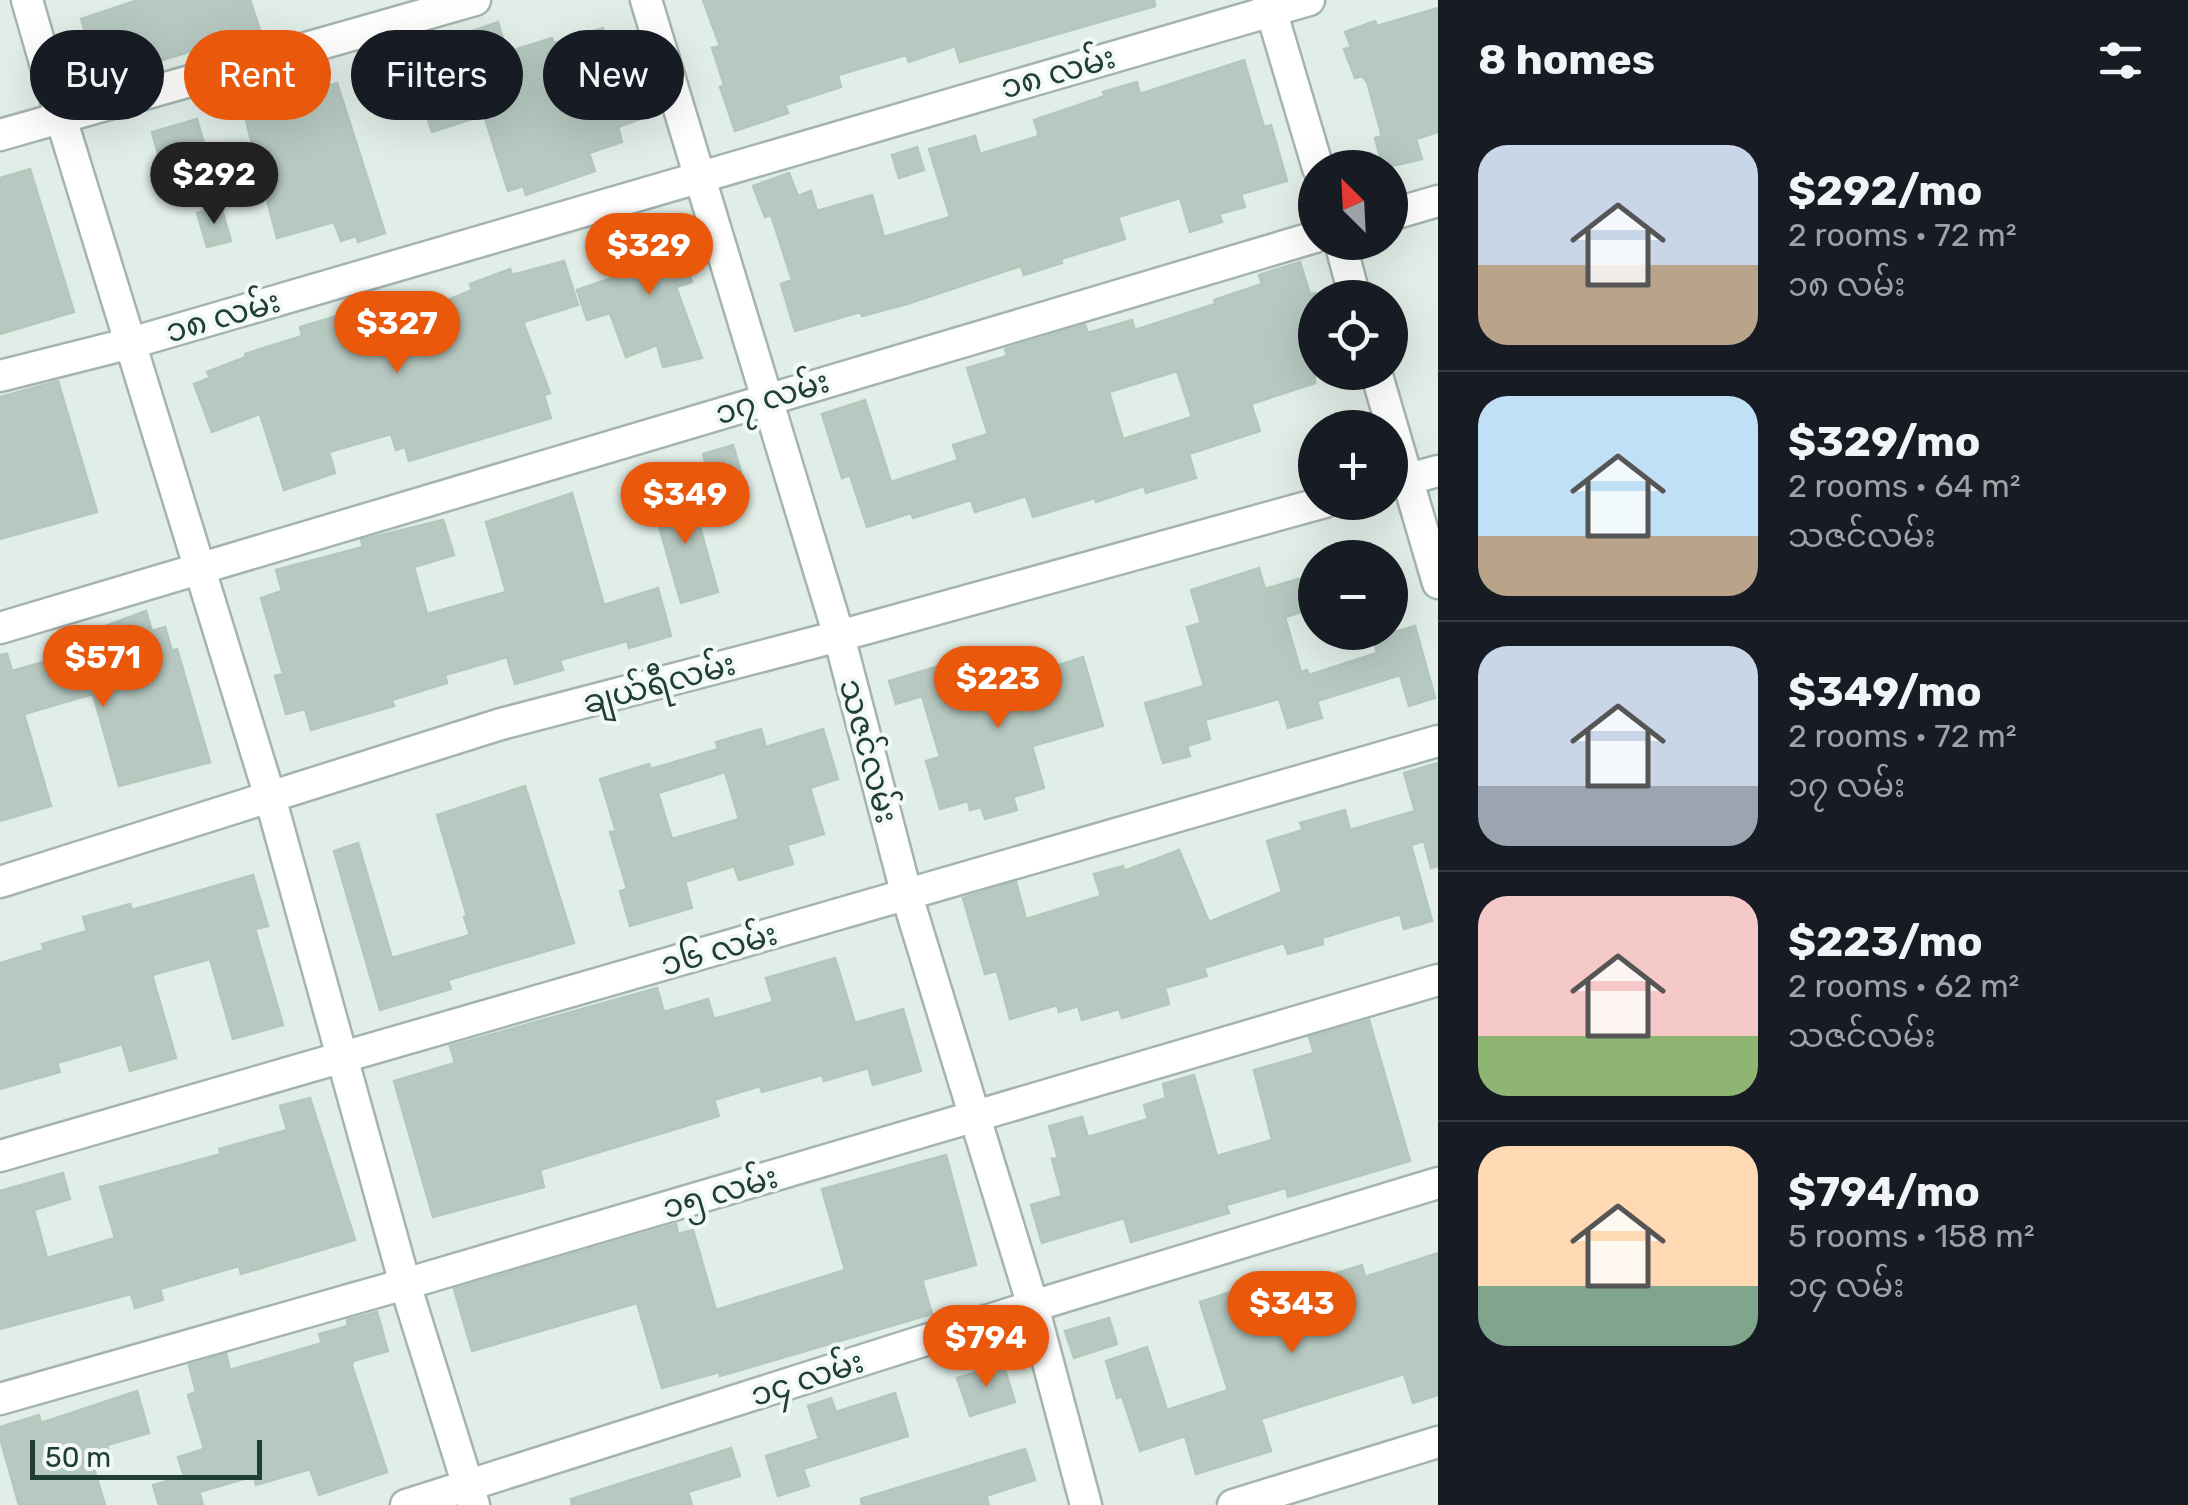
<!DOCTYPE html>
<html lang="en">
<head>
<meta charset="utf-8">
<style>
	body { margin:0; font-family:Rubik,"Noto Sans Myanmar",sans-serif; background:#242831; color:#f1f3f6; height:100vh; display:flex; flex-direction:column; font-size:38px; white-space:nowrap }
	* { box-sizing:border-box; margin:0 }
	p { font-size:32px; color:#9ea1a6 }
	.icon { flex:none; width:55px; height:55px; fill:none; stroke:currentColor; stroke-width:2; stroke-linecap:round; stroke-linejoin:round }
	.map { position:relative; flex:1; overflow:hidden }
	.sheet { display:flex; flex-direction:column; background:#171b24; width:750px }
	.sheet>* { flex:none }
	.top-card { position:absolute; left:30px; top:30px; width:950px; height:90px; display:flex; gap:20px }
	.needle { width:65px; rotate:336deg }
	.tools { position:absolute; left:1298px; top:150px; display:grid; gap:20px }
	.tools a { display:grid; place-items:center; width:110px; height:110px; border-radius:50%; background:#171b24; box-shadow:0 10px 40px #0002; font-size:50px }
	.scale { position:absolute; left:30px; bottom:25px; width:232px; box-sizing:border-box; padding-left:10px; border:5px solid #203f34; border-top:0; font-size:28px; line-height:35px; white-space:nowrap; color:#203f34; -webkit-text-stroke:8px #f2f9f5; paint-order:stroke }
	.price { position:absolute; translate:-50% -85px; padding:0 22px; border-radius:35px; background:#ea580c; color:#fff; font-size:32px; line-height:65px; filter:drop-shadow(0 2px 5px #0008) }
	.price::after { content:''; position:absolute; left:50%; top:60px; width:30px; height:22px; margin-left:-15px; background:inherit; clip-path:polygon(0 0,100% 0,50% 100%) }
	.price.selected { background:#222; color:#fff }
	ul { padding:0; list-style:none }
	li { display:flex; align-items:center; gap:30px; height:250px; padding:0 40px }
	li+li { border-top:2px solid #363941 }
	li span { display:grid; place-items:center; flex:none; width:280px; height:200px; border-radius:30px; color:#555 }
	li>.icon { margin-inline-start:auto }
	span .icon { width:120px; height:120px; fill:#fffc; stroke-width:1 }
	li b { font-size:42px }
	h2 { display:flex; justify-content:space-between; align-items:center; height:120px; padding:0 40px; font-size:42px }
	.pill { padding:0 35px; border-radius:45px; background:#171b24; box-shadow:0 10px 40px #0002; font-size:35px; line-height:90px }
	.pill.selected { background:#ea580c; color:#fff }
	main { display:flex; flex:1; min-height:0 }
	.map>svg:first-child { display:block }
</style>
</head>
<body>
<main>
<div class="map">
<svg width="1438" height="1505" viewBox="0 0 1438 1505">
	<rect width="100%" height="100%" fill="#e1ede7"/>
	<g fill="#b6c8c0" stroke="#b3c7bd" stroke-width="2.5" fill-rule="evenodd">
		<path d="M138 0H250L260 30 101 79 81 19Z"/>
		<path d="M703 0H1154L1155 6 960 62 955 46 909 62 906 55 838 75 841 87 785 105 788 113 735 131 720 87 724 85 712 48 720 46Z"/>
		<path d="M1438 8V132L1416 139 1422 159 1383 168 1375 138 1382 136 1367 82 1362 76 1355 78 1344 49 1351 47 1345 32 1375 21 1377 26Z"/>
		<path d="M498 22 507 52 552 38 554 43 603 28 623 97 632 94 640 119 618 127 622 142 589 153 595 171 526 195 523 186 508 191 484 115 432 132 418 90 430 86 418 50Z"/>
		<path d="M1244 60 1264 127 1271 125 1287 181 1241 194 1245 207 1219 214 1222 222 1190 232 1180 198 1118 217 1125 239 1061 259 1062 263 1024 275 1021 266 907 304 862 316 860 312 795 331 781 284 792 280 771 215 765 217 753 186 789 173 798 196 811 191 817 211 872 195 884 237 950 217 929 149 975 136 980 154 1039 136 1034 120 1105 96 1103 92 1137 82 1140 94Z"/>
		<path d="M337 83 385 233 358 242 356 236 341 241 334 222 277 238 244 113Z"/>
		<path d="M197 119 208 158 163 171 152 132Z"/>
		<path d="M917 147 924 170 899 178 892 155Z"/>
		<path d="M30 169 74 312 0 334V178Z"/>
		<path d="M221 206 231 241 207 247 197 213Z"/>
		<path d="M671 216 692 282 676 287 702 358 663 367 657 345 626 357 610 313 587 320 577 290 635 270 626 242 646 236 643 225Z"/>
		<path d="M564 261 578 305 523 322 550 393 544 395 551 418 409 461 405 447 396 450 391 434 329 452 335 473 284 490 260 414 212 432 194 384 210 378 207 372 246 357 245 354 302 336 300 327 340 315 342 321 404 304 408 317 472 290 470 284 510 269 512 275Z"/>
		<path d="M1300 262 1310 294 1315 293V383L1251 404 1260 431 1189 454 1196 478 1146 493 1144 486 1096 502 1095 498 1033 517 1026 496 975 512 971 500 913 518 911 513 867 527 850 475 842 478 822 414 865 400 891 482 958 460 953 445 988 434 967 368 1007 356 1005 349 1085 325 1088 333 1132 320 1135 330 1215 304 1214 300 1262 284 1259 275ZM1177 371 1192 417 1123 439 1109 392Z"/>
		<path d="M58 381 97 512 0 539V397Z"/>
		<path d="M733 445 743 479 713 488 703 454Z"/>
		<path d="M690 491 718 592 681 603 652 502Z"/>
		<path d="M572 493 604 605 658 588 671 636 629 648 627 641 560 660 563 670 515 684 507 657 445 675 447 683 392 700 394 706 311 730 305 709 286 714 275 676 283 674 261 598 282 591 276 570 363 547 361 540 443 520 454 555 414 567 427 614 506 592 486 522Z"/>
		<path d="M1259 568 1265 589 1315 574V608L1285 617 1301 672 1307 670 1309 675 1377 653 1373 638 1415 626 1435 698 1409 706 1400 675 1317 701 1322 718 1288 728 1279 699 1205 720 1210 739 1187 746 1190 756 1163 763 1145 703 1204 686 1187 627 1201 623 1191 590Z"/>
		<path d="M146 611 152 631 165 627 172 651 177 649 210 762 119 786 93 694 24 714 51 806 0 821V655L7 654 12 671 82 651 81 648 95 644 92 631Z"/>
		<path d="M1083 657 1103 726 1032 746 1044 788 1013 797 1017 810 985 819 981 807 970 810 968 801 940 809 926 761 940 757 922 696 896 704 889 681 949 663 959 698Z"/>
		<path d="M761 729 766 747 823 729 838 779 810 788 824 834 787 845 793 864 739 880 734 866 685 882 692 908 630 926 620 891 627 889 610 832 616 831 600 779 649 764 651 769 718 749 716 742ZM725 772 739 819 672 839 658 793Z"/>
		<path d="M1438 763V866L1431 868 1424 841 1411 845 1432 921 1404 929 1400 914 1322 938 1323 944 1288 954 1284 943 1204 968 1207 976 1165 988 1169 1004 1122 1018 1119 1009 1082 1020 1078 1006 1059 1012 1057 1005 1010 1019 997 971 985 974 963 898 1016 882 1026 919 1101 896 1094 874 1123 866 1124 871 1179 850 1209 922 1282 892 1267 841 1303 830 1300 823 1345 810 1350 830 1415 811 1404 773Z"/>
		<path d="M525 786 574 943 448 980 451 989 380 1010 334 851 358 843 392 958 470 935 464 917 467 916 437 815Z"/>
		<path d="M253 875 268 926 255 929 283 1025 233 1039 210 959 152 975 176 1058 130 1071 122 1044 57 1063 60 1072 0 1089V963L44 950 42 944 87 931 83 917 130 904 132 910Z"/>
		<path d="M835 958 855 1023 903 1009 921 1071 873 1085 868 1068 824 1081 822 1075 762 1092 760 1086 714 1100 719 1116 540 1170 544 1187 433 1217 394 1081 455 1063 450 1046 657 988 664 1012 708 999 714 1019 773 1002 766 978Z"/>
		<path d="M1369 1020 1410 1161 1288 1197 1286 1188 1226 1205 1229 1213 1131 1242 1124 1218 1042 1243 1031 1205 1062 1196 1052 1159 1058 1158 1049 1126 1082 1117 1088 1137 1148 1119 1144 1105 1166 1098 1163 1084 1194 1075 1217 1156 1272 1140 1254 1070 1314 1053 1309 1037Z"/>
		<path d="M310 1098 355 1240 241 1274 239 1266 160 1289 163 1300 135 1308 131 1294 0 1329V1191L63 1173 70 1199 34 1210 47 1258 115 1238 100 1187 221 1154 219 1149 287 1130 280 1106Z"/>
		<path d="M946 1155 976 1265 922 1280 932 1314 720 1376 719 1372 662 1388 637 1303 472 1351 454 1289 676 1224 678 1234 693 1230 716 1310 845 1270 822 1189Z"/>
		<path d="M1438 1253V1395L1413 1403 1404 1374 1261 1419 1271 1451 1196 1474 1185 1436 1140 1451 1122 1396 1117 1398 1106 1361 1147 1347 1167 1410 1228 1390 1200 1302 1292 1272 1296 1286 1362 1265 1365 1277Z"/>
		<path d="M377 1312 388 1351 353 1361 352 1366 387 1472 319 1495 310 1469 256 1485 254 1476 199 1492 203 1505H159L153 1485 184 1476 178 1457 204 1449 188 1395 196 1392 189 1365 226 1354 230 1370 322 1343 319 1334 348 1326 347 1320Z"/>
		<path d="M1109 1318 1117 1344 1074 1358 1065 1331Z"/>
		<path d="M1003 1364 1015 1402 970 1416 957 1378Z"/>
		<path d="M137 1391 149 1433 107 1445 111 1460 93 1465 105 1505H19L0 1438V1427L39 1415 41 1423Z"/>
		<path d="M895 1393 908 1436 803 1469 809 1486 778 1496 766 1456 819 1439 808 1406 831 1398 836 1412Z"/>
		<path d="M731 1448 740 1476 688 1492 692 1505H572L571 1499Z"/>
		<path d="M1025 1449 1035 1480 986 1496 989 1505H862L861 1499Z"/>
	</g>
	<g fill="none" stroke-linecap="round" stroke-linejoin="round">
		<g stroke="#a3b5ae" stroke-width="35">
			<g id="minor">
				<path d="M27 0 61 118 270 797 405 1284 474 1505"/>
				<path d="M646 0 839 636 907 896 1033 1306 1086 1505"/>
				<path d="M1268 0 1318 168"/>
				<path d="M0 135 475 0"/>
				<path d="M1390 215 1438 201"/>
				<path d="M1340 242 1355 298"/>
				<path d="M1376 372 1438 583"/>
				<path d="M0 376 131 343 1309 0"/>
				<path d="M1390 484 1438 471"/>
				<path d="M0 628 1315 237"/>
				<path d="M0 882 501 724 839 636 1325 502"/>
				<path d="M0 1156 1438 741"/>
				<path d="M0 1399 405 1284 1438 980"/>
				<path d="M406 1505 1033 1306 1438 1183"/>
				<path d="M1233 1505 1438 1442"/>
			</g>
		</g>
		<use href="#minor" stroke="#fff" stroke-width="30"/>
	</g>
	<g text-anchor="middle" stroke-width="8" stroke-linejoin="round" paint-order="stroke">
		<g font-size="32" fill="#203f34" stroke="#f2f9f5">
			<text transform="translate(1058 72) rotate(-16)" y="11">၁၈ လမ်း</text>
			<text transform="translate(223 316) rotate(-16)" y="11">၁၈ လမ်း</text>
			<text transform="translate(772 397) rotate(-17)" y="11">၁၇ လမ်း</text>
			<text transform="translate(659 683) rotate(-15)" y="11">ချယ်ရီလမ်း</text>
			<text transform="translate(869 751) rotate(75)" y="11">သဇင်လမ်း</text>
			<text transform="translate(719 949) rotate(-16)" y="11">၁၆ လမ်း</text>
			<text transform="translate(720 1192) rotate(-16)" y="11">၁၅ လမ်း</text>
			<text transform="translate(807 1378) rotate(-18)" y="11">၁၄ လမ်း</text>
		</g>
	</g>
</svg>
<div class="tools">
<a><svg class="needle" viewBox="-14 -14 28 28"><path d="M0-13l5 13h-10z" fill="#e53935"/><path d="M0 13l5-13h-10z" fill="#9ea1a6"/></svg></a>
<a><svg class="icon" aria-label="locate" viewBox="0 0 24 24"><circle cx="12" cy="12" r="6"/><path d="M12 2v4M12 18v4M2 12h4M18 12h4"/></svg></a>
<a>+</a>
<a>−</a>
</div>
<div class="scale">50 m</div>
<b class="price selected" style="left:214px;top:227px">$292</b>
<b class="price" style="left:649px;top:298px">$329</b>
<b class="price" style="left:397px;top:376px">$327</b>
<b class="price" style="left:685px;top:547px">$349</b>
<b class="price" style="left:103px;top:710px">$571</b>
<b class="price" style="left:998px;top:731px">$223</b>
<b class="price" style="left:1292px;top:1356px">$343</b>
<b class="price" style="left:986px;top:1390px">$794</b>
<div class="top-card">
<a class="pill">Buy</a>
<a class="pill selected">Rent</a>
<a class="pill">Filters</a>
<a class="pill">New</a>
</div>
</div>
<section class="sheet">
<h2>8 homes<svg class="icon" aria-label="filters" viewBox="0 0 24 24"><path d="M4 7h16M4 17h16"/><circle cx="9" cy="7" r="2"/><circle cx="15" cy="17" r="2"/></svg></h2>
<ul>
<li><span style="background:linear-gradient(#c9d6e8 60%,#b9a48a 0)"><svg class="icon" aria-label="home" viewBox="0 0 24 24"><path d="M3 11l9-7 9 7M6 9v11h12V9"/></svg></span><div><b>$292/mo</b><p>2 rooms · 72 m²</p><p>၁၈ လမ်း</p></div></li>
<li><span style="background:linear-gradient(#bfe0f5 70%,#b9a48a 0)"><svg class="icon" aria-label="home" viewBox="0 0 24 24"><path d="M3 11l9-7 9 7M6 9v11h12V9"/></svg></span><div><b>$329/mo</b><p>2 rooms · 64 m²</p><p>သဇင်လမ်း</p></div></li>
<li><span style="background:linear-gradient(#c9d6e8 70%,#9aa5b1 0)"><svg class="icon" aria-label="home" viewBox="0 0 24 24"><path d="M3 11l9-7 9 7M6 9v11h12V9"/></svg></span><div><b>$349/mo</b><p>2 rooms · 72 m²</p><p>၁၇ လမ်း</p></div></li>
<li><span style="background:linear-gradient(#f6c9c9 70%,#8fb573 0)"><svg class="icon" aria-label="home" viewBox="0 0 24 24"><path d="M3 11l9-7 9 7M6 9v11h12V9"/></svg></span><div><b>$223/mo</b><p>2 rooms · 62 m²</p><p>သဇင်လမ်း</p></div></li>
<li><span style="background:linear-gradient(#ffd9b3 70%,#7fa58c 0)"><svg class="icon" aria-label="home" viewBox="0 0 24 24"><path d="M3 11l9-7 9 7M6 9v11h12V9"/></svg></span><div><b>$794/mo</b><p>5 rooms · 158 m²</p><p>၁၄ လမ်း</p></div></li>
</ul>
</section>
</main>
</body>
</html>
